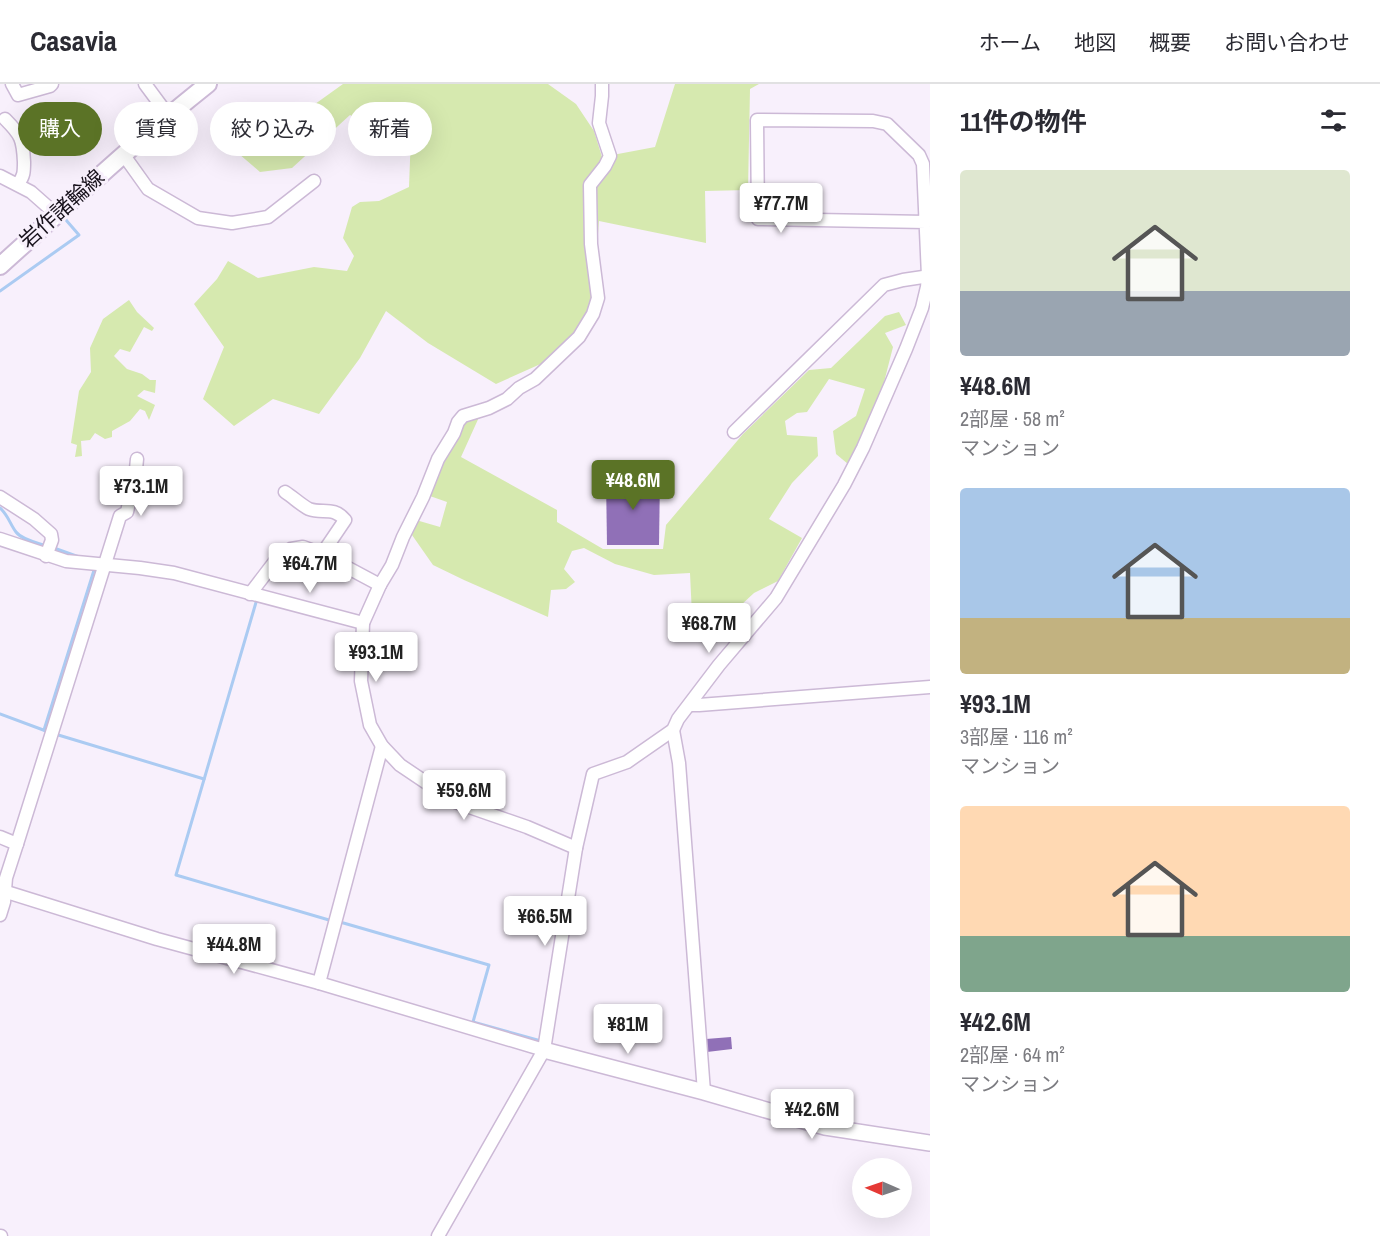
<!DOCTYPE html>
<html lang="ja">
<head>
<meta charset="utf-8">
<style>
	body { margin:0; font-family:"Archivo Narrow","Noto Sans JP",sans-serif; background:#f2f2f3; color:#2b2b33; height:100vh; display:flex; flex-direction:column; font-size:22px; white-space:nowrap }
	* { box-sizing:border-box; margin:0 }
	p { font-size:20px; color:#7c7c81 }
	.icon { flex:none; width:33px; height:33px; fill:none; stroke:currentColor; stroke-width:2; stroke-linecap:round; stroke-linejoin:round }
	.map { position:relative; flex:1; overflow:hidden }
	.sheet { display:flex; flex-direction:column; background:#fff; width:450px }
	.sheet>* { flex:none }
	.hud { position:absolute; left:18px; top:18px; width:570px; height:54px; display:flex; gap:12px }
	.needle { width:39px; rotate:272deg }
	.tools { position:absolute; left:852px; top:1074px; display:grid; gap:12px }
	.tools a { display:grid; place-items:center; width:60px; height:60px; border-radius:50%; background:#fff; box-shadow:0 6px 24px #0002; font-size:30px }
	.price { position:absolute; translate:-50% -51px; padding:0 14px; border-radius:6px; background:#fff; color:#222; font-size:20px; line-height:39px; filter:drop-shadow(0 2px 3px #0008) }
	.price::after { content:''; position:absolute; left:50%; top:36px; width:18px; height:14px; margin-left:-9px; background:inherit; clip-path:polygon(0 0,100% 0,50% 100%) }
	.price.selected { background:#5b7326; color:#fff }
	ul { padding:0; list-style:none }
	li { display:grid; align-content:center; gap:12px; height:318px; padding:0 30px }
	li span { display:grid; place-items:center; height:186px; border-radius:6px; color:#555 }
	li>.icon { margin-inline-start:auto }
	span .icon { width:108px; height:108px; fill:#fffc; stroke-width:1 }
	li b { font-size:26px }
	h2 { display:flex; justify-content:space-between; align-items:center; height:72px; padding:0 30px; font-size:26px }
	.tag { padding:0 21px; border-radius:27px; background:#fff; box-shadow:0 6px 24px #0002; font-size:21px; line-height:54px }
	.tag.selected { background:#5b7326; color:#fff }
	header { display:flex; align-items:center; gap:36px; box-sizing:border-box; height:84px; padding:0 30px; background:#fff; border-bottom:2px solid #e1e1e2 }
	header strong { font-size:28px }
	nav { display:flex; gap:33px; margin-inline-start:auto; font-size:21px }
	main { display:flex; flex:1; min-height:0 }
	.map>svg:first-child { display:block }
</style>
</head>
<body>
<header>
<strong>Casavia</strong>
<nav><a>ホーム</a><a>地図</a><a>概要</a><a>お問い合わせ</a></nav>
</header>
<main>
<div class="map">
<svg width="930" height="1152" viewBox="0 0 930 1152">
	<rect width="100%" height="100%" fill="#f8f0fc"/>
	<g fill="#d6e9af">
		<path d="M343 0H548L576 20 594 47 602 73 655 63 675 0H759L750 5 748 106 705 107 706 159 599 137 593 216 577 249 554 274 496 300 428 259 386 227 360 274 319 330 273 315 234 342 203 315 224 263 194 220 217 195 228 177 258 194 314 183 347 187 354 172 343 154 352 123 360 118 379 117 409 103 412 23 382 24 373 42 350 31 292 84 260 88 232 64 237 42 269 53Z"/>
		<path d="M129 216 137 228 154 244 152 247 144 243 130 268 120 265 114 272 127 285 142 290 150 296H156L155 309 144 306 137 312 155 321 149 336 145 327 140 325 130 337 112 347V353L105 355 95 349 90 356 81 357 82 372 75 373 77 361 71 359 79 307 91 288 90 264 103 235Z"/>
		<path d="M899 228 906 241 885 249 893 263 881 310 848 380 836 370 833 347 856 332 865 305 829 295 807 328 797 329 785 337 787 351 817 353 818 372 792 399 769 435 802 454 778 497 754 509 740 522 692 531 690 489 654 491 615 480 584 464 572 467 564 485 575 498 566 505 551 506 548 533 464 496 433 481 412 451 416 436 440 443 447 418 427 411 464 338 480 331 461 373 557 426V438L603 465H663L666 441 743 350 809 286 831 284 885 232Z"/>
	</g>
	<g fill="none" stroke-linecap="round" stroke-linejoin="round">
		<g stroke="#abcbf2" stroke-width="3">
			<path d="M0 207 79 151 66 136"/>
			<path d="M0 424C8 431 10 440 16 448 22 456 38 459 47 462"/>
			<path d="M54 464 79 473"/>
			<path d="M257 515 176 791 329 836"/>
			<path d="M0 630 46 647"/>
			<path d="M44 646 95 483"/>
			<path d="M55 650 204 695"/>
			<path d="M340 838 489 881 473 938 541 957"/>
		</g>
	</g>
	<g fill="#9070b7">
		<path d="M606 394H660L659 461H607Z"/>
		<path d="M731 953 732 965 707 968 706 955Z"/>
	</g>
	<g fill="none" stroke-linecap="round" stroke-linejoin="round">
		<g stroke="#ccb9d6" stroke-width="15">
			<g id="minor">
				<path d="M12 0 18 11 50 2 52 0"/>
				<path d="M145 0 168 31"/>
				<path d="M5 35C21 51 23 55 24 78 24 88 24 92 18 100"/>
				<path d="M123 70 148 105 198 134 232 139 268 133 314 97"/>
				<path d="M0 92 31 108 57 131"/>
				<path d="M734 348 884 201 903 196 930 192"/>
				<path d="M285 408C293 413 301 421 309 425 322 430 334 422 345 436L322 470"/>
				<path d="M0 413 34 435 51 450 52 456 46 472"/>
				<path d="M0 455 66 477 140 484 174 489 363 539"/>
				<path d="M250 510 279 472 291 465 303 463 322 470 380 501"/>
				<path d="M690 621H699L930 603"/>
				<path d="M673 646 679 679 704 1008"/>
				<path d="M0 753 17 760"/>
				<path d="M576 764 527 743 455 718 400 681 382 662 370 641 361 597 363 539 380 501 392 481 403 453 423 413 438 375 454 349 458 338 463 332 489 324 507 315 519 304 535 295 579 253 593 230 598 214 591 160 590 101 605 82 610 72 599 39 602 12V0"/>
				<path d="M0 806 157 855 319 899 544 966"/>
				<path d="M0 831 4 818 6 794 17 760 120 432 127 428 136 385 137 375"/>
				<path d="M319 899 382 662"/>
				<path d="M0 1152H1"/>
				<path d="M438 1152 544 966 576 764 593 690 627 678 673 646 678 635 719 581 776 514 844 401 863 364 906 265 922 224 927 203 928 192 923 80 919 71 887 40 873 37 757 36 758 135 926 138"/>
			</g>
		</g>
		<g stroke="#ccb9d6" stroke-width="18">
			<path id="tertiary" d="M544 966 704 1008 825 1043 930 1059"/>
		</g>
		<g stroke="#ccb9d6" stroke-width="20">
			<path id="secondary" d="M0 182C69 120 136 57 208 0"/>
		</g>
		<use href="#minor" stroke="#fff" stroke-width="12"/>
		<use href="#tertiary" stroke="#fff" stroke-width="15"/>
		<use href="#secondary" stroke="#fff" stroke-width="16"/>
	</g>
	<g text-anchor="middle" stroke-width="6" stroke-linejoin="round" paint-order="stroke">
		<g font-size="21" fill="#17111b" stroke="#f8f0fc">
			<text transform="translate(62 125) rotate(-42)" y="7">岩作諸輪線</text>
		</g>
	</g>
</svg>
<div class="tools">
<a><svg class="needle" viewBox="-14 -14 28 28"><path d="M0-13l5 13h-10z" fill="#e53935"/><path d="M0 13l5-13h-10z" fill="#7c7c81"/></svg></a>
</div>
<b class="price" style="left:781px;top:150px">¥77.7M</b>
<b class="price selected" style="left:633px;top:427px">¥48.6M</b>
<b class="price" style="left:141px;top:433px">¥73.1M</b>
<b class="price" style="left:310px;top:510px">¥64.7M</b>
<b class="price" style="left:709px;top:570px">¥68.7M</b>
<b class="price" style="left:376px;top:599px">¥93.1M</b>
<b class="price" style="left:464px;top:737px">¥59.6M</b>
<b class="price" style="left:545px;top:863px">¥66.5M</b>
<b class="price" style="left:234px;top:891px">¥44.8M</b>
<b class="price" style="left:628px;top:971px">¥81M</b>
<b class="price" style="left:812px;top:1056px">¥42.6M</b>
<div class="hud">
<a class="tag selected">購入</a>
<a class="tag">賃貸</a>
<a class="tag">絞り込み</a>
<a class="tag">新着</a>
</div>
</div>
<section class="sheet">
<h2>11件の物件<svg class="icon" aria-label="filters" viewBox="0 0 24 24"><path d="M4 7h16M4 17h16"/><circle cx="9" cy="7" r="2"/><circle cx="15" cy="17" r="2"/></svg></h2>
<ul>
<li><span style="background:linear-gradient(#dfe7d0 65%,#9aa5b1 0)"><svg class="icon" aria-label="home" viewBox="0 0 24 24"><path d="M3 11l9-7 9 7M6 9v11h12V9"/></svg></span><div><b>¥48.6M</b><p>2部屋 · 58 m²</p><p>マンション</p></div></li>
<li><span style="background:linear-gradient(#a9c7e8 70%,#c2b280 0)"><svg class="icon" aria-label="home" viewBox="0 0 24 24"><path d="M3 11l9-7 9 7M6 9v11h12V9"/></svg></span><div><b>¥93.1M</b><p>3部屋 · 116 m²</p><p>マンション</p></div></li>
<li><span style="background:linear-gradient(#ffd9b3 70%,#7fa58c 0)"><svg class="icon" aria-label="home" viewBox="0 0 24 24"><path d="M3 11l9-7 9 7M6 9v11h12V9"/></svg></span><div><b>¥42.6M</b><p>2部屋 · 64 m²</p><p>マンション</p></div></li>
</ul>
</section>
</main>
</body>
</html>
